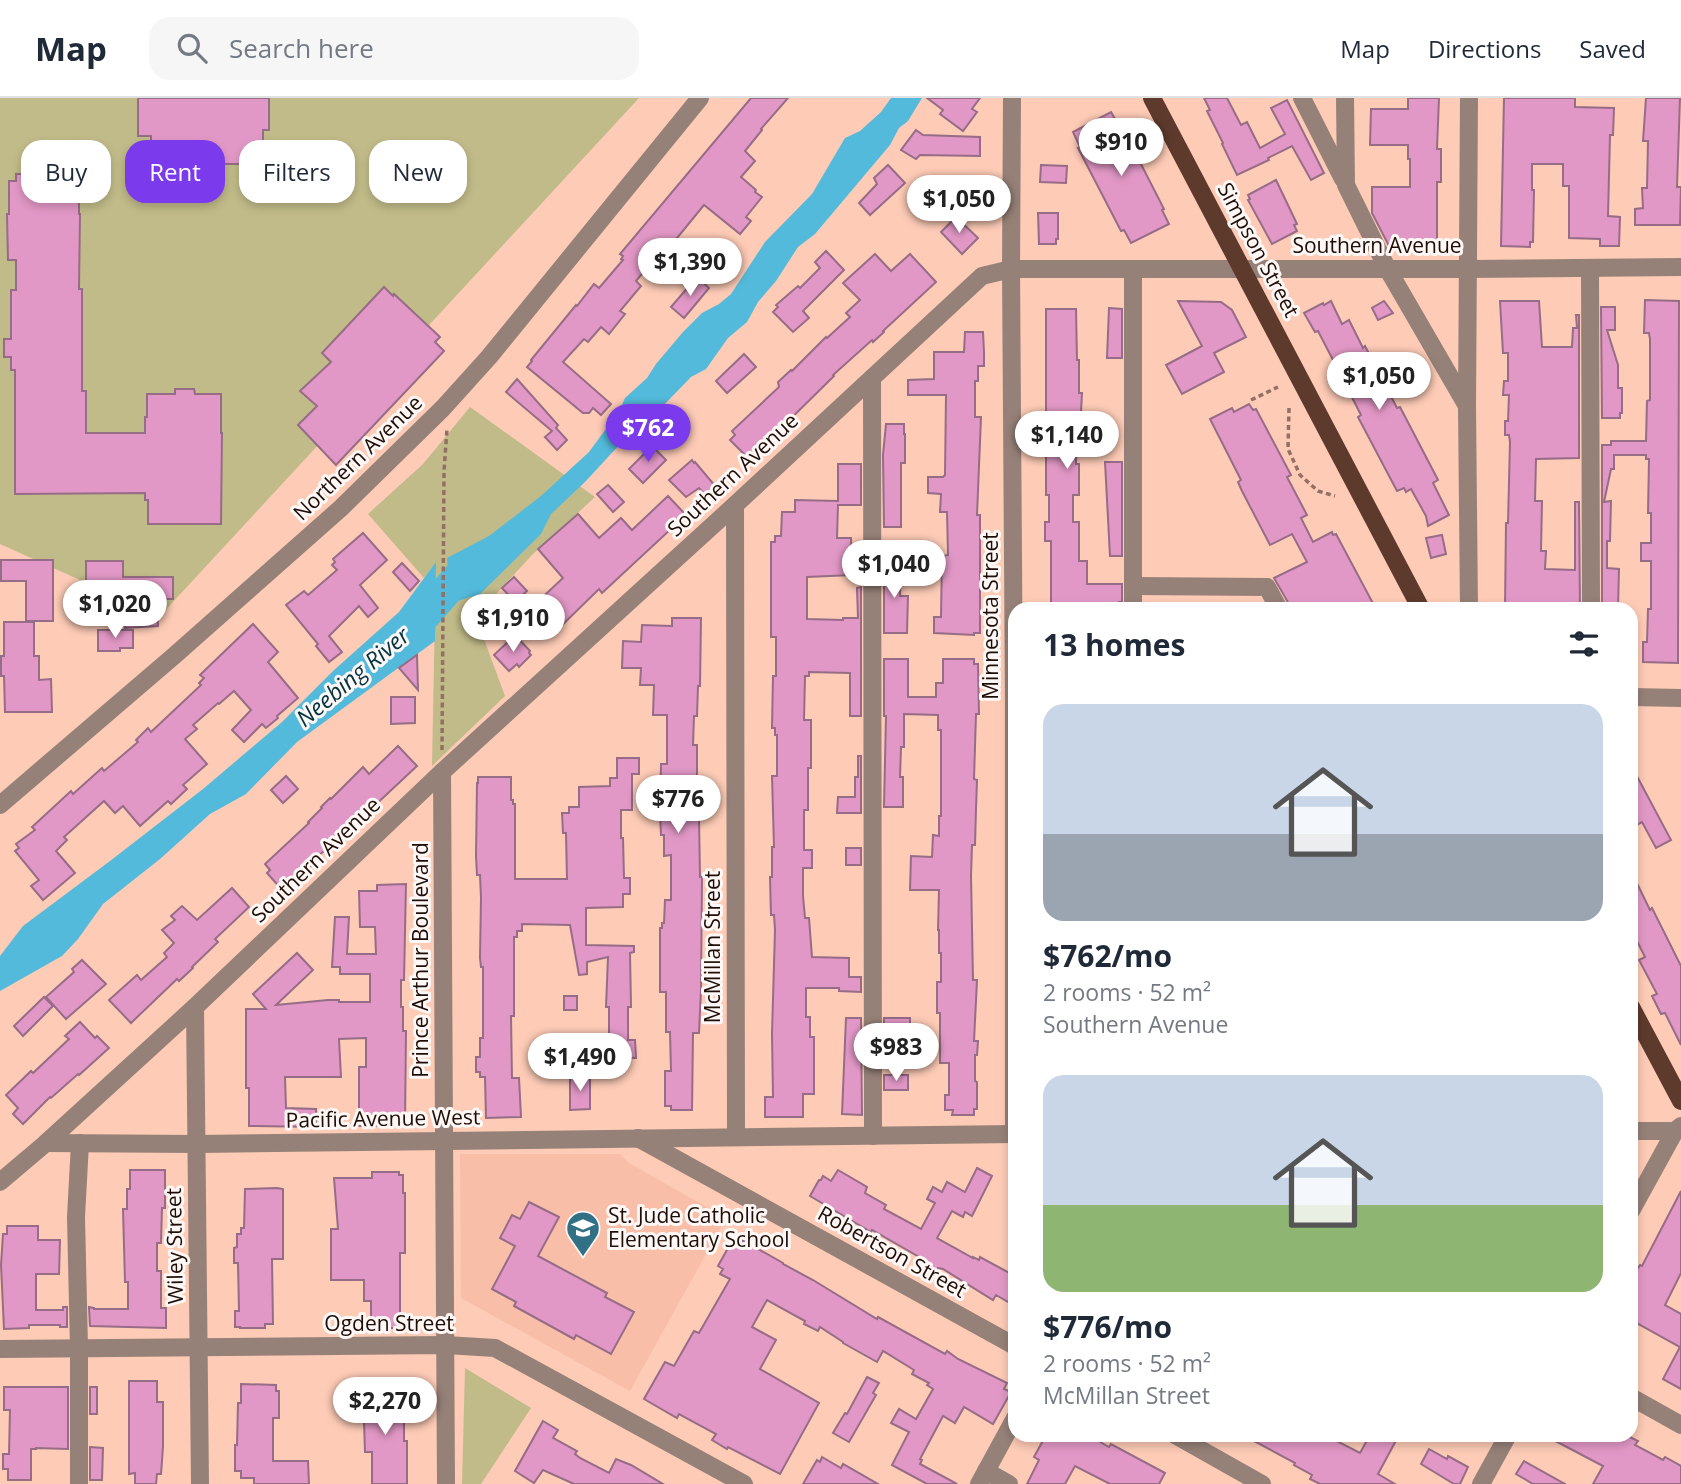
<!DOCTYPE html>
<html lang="en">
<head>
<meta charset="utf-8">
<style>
	body { margin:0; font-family:"Open Sans",sans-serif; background:#f6f6f7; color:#1f2937; height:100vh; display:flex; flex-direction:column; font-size:26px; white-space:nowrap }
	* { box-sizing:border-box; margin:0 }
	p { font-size:23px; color:#747a83 }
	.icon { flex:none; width:38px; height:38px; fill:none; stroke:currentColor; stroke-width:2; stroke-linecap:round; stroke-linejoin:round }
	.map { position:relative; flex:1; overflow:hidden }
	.sheet { position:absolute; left:1008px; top:504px; width:630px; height:840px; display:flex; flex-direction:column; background:#fff; border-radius:21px; box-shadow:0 4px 10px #0003 }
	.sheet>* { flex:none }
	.hud { position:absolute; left:21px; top:42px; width:665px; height:63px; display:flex; gap:14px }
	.price { position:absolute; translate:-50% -60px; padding:0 16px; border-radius:24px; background:#fff; color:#222; font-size:23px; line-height:46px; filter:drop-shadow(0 2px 4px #0008) }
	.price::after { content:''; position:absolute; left:50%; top:42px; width:21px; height:16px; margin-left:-10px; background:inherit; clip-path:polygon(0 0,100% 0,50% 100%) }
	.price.current { background:#7c3aed; color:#fff }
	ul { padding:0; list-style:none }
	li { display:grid; align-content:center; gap:14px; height:371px; padding:0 35px }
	li span { display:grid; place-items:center; height:217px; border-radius:21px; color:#555 }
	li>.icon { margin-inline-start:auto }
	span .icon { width:126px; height:126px; fill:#fffc; stroke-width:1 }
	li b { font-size:30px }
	h2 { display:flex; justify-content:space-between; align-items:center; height:84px; padding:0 35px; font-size:30px }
	.pill { padding:0 24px; border-radius:21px; background:#fff; box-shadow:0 4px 10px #0003; font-size:24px; line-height:63px }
	.pill.current { background:#7c3aed; color:#fff }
	header { display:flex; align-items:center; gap:42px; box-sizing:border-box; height:98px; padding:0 35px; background:#fff; border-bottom:2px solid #e0e1e3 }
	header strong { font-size:33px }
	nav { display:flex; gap:38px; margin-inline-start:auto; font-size:24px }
	.search { width:490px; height:63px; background:#f6f6f7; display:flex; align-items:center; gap:18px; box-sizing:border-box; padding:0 24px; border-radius:21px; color:#747a83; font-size:26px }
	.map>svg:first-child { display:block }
</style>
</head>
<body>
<header>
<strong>Map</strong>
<div class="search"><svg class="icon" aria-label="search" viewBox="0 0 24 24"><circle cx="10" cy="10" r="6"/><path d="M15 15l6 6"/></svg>Search here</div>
<nav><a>Map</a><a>Directions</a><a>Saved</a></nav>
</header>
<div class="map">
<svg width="1681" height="1386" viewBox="0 0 1681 1386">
	<rect width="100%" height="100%" fill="#fdcbb6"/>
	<path fill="#f9bea8" d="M460 1056H620L629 1065 726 1120 630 1293 461 1200Z"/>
	<g fill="#c1bb89">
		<path d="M0 0H639L160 518 0 446Z"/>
		<path d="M470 309 595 399 532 457 496 496 481 533 505 598 432 668 436 465 424 480 368 416 423 366Z"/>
		<path d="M465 1270 531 1310 481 1386H462Z"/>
	</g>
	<g fill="#53badb">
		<path d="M891 0H922L908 23 899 30 890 47 815 136 798 149 776 183 758 204 747 224 728 240 706 271 691 279 659 312 643 331 621 345 585 384 551 416 541 436 480 496 451 505 447 460 489 438 541 398 589 354 619 313 625 300 647 280 656 266 683 234 702 215 719 206 731 196 765 144 812 96 845 40 860 33 881 14Z"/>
		<path d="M436 464 435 543 297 644 246 696 210 716 160 761 103 806 78 841 62 858 0 893V858L23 828 110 763 203 691 282 624 333 573 399 514Z"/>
	</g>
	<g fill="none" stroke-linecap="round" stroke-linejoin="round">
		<path stroke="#53badb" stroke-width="32" d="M408 536 462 475 481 461"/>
	</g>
	<g fill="#e298c6" stroke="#976c86" stroke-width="2">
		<path d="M138 0H269V32H263V66H224V75H151V38H138Z"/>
		<path d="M751 0H788L761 31 762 32 745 53 755 63 741 79 756 92 755 94 762 99 746 119 751 123 740 136 704 107 664 156 661 153 636 183 641 188 620 213 625 216 609 236 601 229 588 244 584 241 563 264 611 306 601 317 593 310 589 315H583L527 269 532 263 531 262 576 207 577 208 594 186 599 190 623 162 621 161 623 158 620 156Z"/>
		<path d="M927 0H980L972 11 977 14 963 33 940 16 943 12Z"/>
		<path d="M1204 0H1227L1241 27 1247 24 1260 50 1285 36 1271 10 1287 2 1324 75 1311 82 1292 48 1268 60 1269 62 1237 77 1222 46 1223 45 1207 13 1210 12Z"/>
		<path d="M1408 0H1439L1437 51H1441V84H1437V149L1389 148 1372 115V89H1410V61H1408V47H1370L1371 11H1408Z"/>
		<path d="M1504 0H1575V9L1614 10 1613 37H1610L1608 118 1620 119 1619 148H1600V141L1569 140V88H1563V66H1532V92H1534L1533 144H1530V149L1501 148Z"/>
		<path d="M1646 0H1680L1677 89H1681L1680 127H1635V111L1643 110 1642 90H1647L1648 43H1643Z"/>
		<path d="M1111 14 1119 28 1121 27 1164 111 1162 112 1169 126 1131 145 1124 132 1121 133 1078 50 1080 49 1073 34Z"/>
		<path d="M916 32 923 37 980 39V58L920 57 916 61 901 52Z"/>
		<path d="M39 67H61V76H79V116H80L79 191H82V293H86V335H145V319H147V296H175V291H194L195 296H221V335H222L221 426H148V402H145V395L15 396V272H11V259H4V241H11V192H16V162H8L7 116H9V83H16V76H39Z"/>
		<path d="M888 67 905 85 870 117 859 105 877 86 874 80Z"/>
		<path d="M1041 67 1067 68 1066 85 1040 84Z"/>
		<path d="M1276 82 1297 126 1294 127 1297 133 1272 146 1248 102 1250 101 1248 97Z"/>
		<path d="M1038 115H1058V141H1056V146H1039Z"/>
		<path d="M956 119 978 140 962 156 941 134Z"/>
		<path d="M826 153 844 172 803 213 809 220 793 234 773 214 778 209 776 207 798 188 800 190 820 170 815 164Z"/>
		<path d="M875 156 891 173 910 156 936 184 883 233 884 234 873 244 872 242 833 277 834 278 772 339 770 337 747 359 730 342 735 337 732 333 779 289 778 284 791 272 792 273 826 239 827 240 850 219 846 215 860 202 843 185Z"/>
		<path d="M697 179 709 190 684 220 671 209Z"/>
		<path d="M384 189 393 198 394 196 440 239 435 244 444 253 336 367 298 327 317 308 300 293 331 264 322 255Z"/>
		<path d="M1645 202 1679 203 1678 565 1643 564V544H1647L1648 511H1651V463H1641V445H1651V415H1648L1649 361H1646V357H1614V371H1611L1604 404 1611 403 1610 443H1607V470L1619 471 1618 511H1602V347H1611V343H1646L1647 303 1650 302V241L1649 235H1644Z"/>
		<path d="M1178 203 1221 204 1232 212 1246 239 1214 255 1224 274 1182 296 1166 267 1202 248Z"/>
		<path d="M1331 203 1342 226 1349 222 1363 250 1365 248 1397 310 1400 309 1438 382 1433 385 1449 417 1428 428 1426 418 1411 391 1406 394 1404 390 1397 393 1358 319 1361 317 1332 260 1318 233 1315 234 1304 215 1323 205 1324 207Z"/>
		<path d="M1384 203 1393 215 1378 222 1372 210Z"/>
		<path d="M1500 203H1539L1542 249H1572L1573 230H1577L1576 217H1579V360L1536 361 1535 403H1542L1541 453H1546L1545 471 1575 472V404H1579L1580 511H1505L1506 425H1508L1510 344 1509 337H1505V323H1508L1509 297H1503L1504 283H1508V255H1503Z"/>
		<path d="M1601 209H1615V232H1607L1618 267V290H1622V315H1620V320H1602Z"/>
		<path d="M1109 210 1122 211V260H1107Z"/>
		<path d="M1046 211H1076L1077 262H1079V295H1082L1081 314H1076V366H1079V397H1073V424H1079V463H1087V486H1122V504H1119V510L1051 511V443H1045V424H1049V397H1046Z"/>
		<path d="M965 234H983L984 254V268H978V283H975V319H981L977 417H980V535H974V537L934 535V519H941L942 458 948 457 947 414H940L941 396 928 395V379H943L945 377 946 297H908V282L934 281V254H964Z"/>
		<path d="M744 256 756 269 727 295 716 283Z"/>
		<path d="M517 281 558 327 556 330 567 342 557 352 545 339 552 333 506 294Z"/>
		<path d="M1249 306 1253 312 1256 311 1291 377 1287 379 1307 417 1301 420 1313 444 1332 434 1333 437 1336 436 1376 511H1290L1289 506 1274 480 1307 464 1292 436 1270 447 1242 393 1238 384 1241 382 1210 321 1232 310 1234 314Z"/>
		<path d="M886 326H904V336H905V365H901V429H884L883 357Z"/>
		<path d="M652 348 666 362 643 385 629 371Z"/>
		<path d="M692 362 694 365 695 364 716 389 706 398 699 390 686 399 669 382Z"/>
		<path d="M1105 364H1122V458H1110Z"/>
		<path d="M838 366H861V407H838L837 440H851L852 477 807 479V521L843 522V520H858L857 490 861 489V618H850V575L809 574V578H805L804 622H811V670H808V712H804V752H812V770H803V798L805 820H809L812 859 849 860V879H861V894L839 893V890H806V919H810V939H814V996H803V1019H765V999H773L772 936 775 832 774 817H771L770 779H772V749H774L772 678H777V637H775V630H772L773 578H776V539H771V444H775V438H781L782 414H795V402L838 403Z"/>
		<path d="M608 387 624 404 613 414 597 396Z"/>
		<path d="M668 398 686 417 602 495 599 491 555 534 532 509 563 480 538 451 578 416 599 440 621 420 632 432Z"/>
		<path d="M363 435 387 462 360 487 378 510 368 519 359 508 329 538 342 554 329 564 316 548 318 546 286 507 304 493 308 497 337 472 332 467 335 464 333 461Z"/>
		<path d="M1442 437 1446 456 1431 460 1426 440Z"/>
		<path d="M1 462H53V523H26V483H1Z"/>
		<path d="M884 462H901L900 498H908L907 535H884Z"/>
		<path d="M86 463H123V479H173V501H157L158 528 125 530 124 501H86Z"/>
		<path d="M402 465 419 483 410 493 393 474Z"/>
		<path d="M514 479 527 493 515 504 502 490Z"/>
		<path d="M672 520H701L700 588H698L697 618H694L693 647H697V719H699L700 779H702L701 892 699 935H693L692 1012H671V1008H665V973H671L670 934H666V894H660V830H662V825H664L665 802H671V757L664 758V737H661L660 716 661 666H667V617H653L654 587H640L641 570H622L623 543 641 544 642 527 672 528Z"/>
		<path d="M4 524H34V558H39V582L51 581 52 614H5L4 578H1V558H4Z"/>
		<path d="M253 526 278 554 268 564 298 600 277 618 278 620 266 630 262 626 244 644 232 632 251 612 234 593 219 606 218 605 193 627 197 631 185 641 207 666 183 687 187 691 171 706 168 703 140 728 123 708 115 715 104 703 64 739 67 742 56 753 75 775 43 802 31 788 39 782 15 753 19 750 16 746 35 732 32 729 71 693 73 696 102 670 104 673 138 644 136 642 148 630 151 634 201 587 199 585 204 580 200 577Z"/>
		<path d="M98 532H133V550H120V553H98Z"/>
		<path d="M515 537 530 553 529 555 531 557 519 569 517 566 509 573 494 557Z"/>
		<path d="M417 557 418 592 399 570Z"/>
		<path d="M884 561H908V599H936V585H943V561H974V566H978L979 616H976L974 681 977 682 976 711 975 747H972L971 778 973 882H977L974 943H978L977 957H975V983L977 984V1011H974V1017H952L953 1012H945V997H949V965H940V915H937V884H941V855H939V832H938L939 792H910L911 758 932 759 933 737 939 738V718H941V632H938V617L904 616V649H901L900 679H903V709H884L886 618H884Z"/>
		<path d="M391 599H415V625L391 626Z"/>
		<path d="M398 648 417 668 355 726 357 729 333 749 331 747 310 765 312 767 284 794 267 775 270 772 265 766 309 725 308 724 322 710 321 709 330 700 331 701 363 669 369 676Z"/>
		<path d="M858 658H861V715H837L838 699H855V679H858Z"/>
		<path d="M617 660H639V676H632V712H621V740H623L624 780H630V796H623V809L586 810V847L634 848V854L630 855 631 909H628V942H635L636 960 606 959 607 940H609V909H606L608 859 587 864V876L579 877 570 827 522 826V833H517V839H514V918H511L512 980H519L521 1019 486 1020 485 979H480V974H476V959H480V940H483V869H481L480 860 481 800 480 777H477L476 758 477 685H478V679H511V702H513V706H515V781H567L566 735H563L562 715H569V709H579V689L610 688V680H617Z"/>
		<path d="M1631 667 1671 742 1656 750 1642 724 1631 730Z"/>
		<path d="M286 678 298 691 283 705 271 692Z"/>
		<rect x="846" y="750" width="15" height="17"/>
		<path d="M1631 773 1650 812 1652 810 1681 868V947L1665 915 1661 916 1652 898 1657 896 1639 862 1645 859 1631 831Z"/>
		<path d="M406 786 404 882H401V909H403V933H406L405 1027 359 1028V969H366V940L339 941 341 979H285L286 1010 316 1011V1029L249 1028V990H246V911H266L253 896 297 855 313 872 276 907 328 902H339V904H370V876H340V869H332L335 819H349L347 856H376L375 829H360L359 793H377V787Z"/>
		<path d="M232 790 249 809 215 841 218 844 192 869 193 870 179 883 177 881 131 925 109 902 137 877 141 882 167 859 164 855 174 845 162 832 175 822 171 818 182 808 197 822Z"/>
		<path d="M82 862 106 886 66 921 46 899 74 874 72 871Z"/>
		<rect x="564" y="898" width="13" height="14"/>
		<path d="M44 899 53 908 23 938 14 928Z"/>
		<path d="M846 920H861L862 1017 842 1016Z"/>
		<rect x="884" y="920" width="26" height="17"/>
		<path d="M80 924 95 940 97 938 109 950 79 977 78 976 51 1000 50 999 23 1026 13 1016 18 1010 6 997 31 973 33 975 69 941 65 938Z"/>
		<rect x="884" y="977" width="24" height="15"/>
		<path d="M573 979H590V1011L570 1012V980Z"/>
		<path d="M977 1070 992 1078 972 1118 965 1114 963 1119 952 1113 937 1140 973 1160V1159L979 1162 980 1159 1015 1178V1208L996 1197 993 1202 943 1171 938 1170 937 1173 924 1166 926 1163 872 1132 871 1134 810 1098 819 1082H821L823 1078 831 1083 838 1072 867 1089 865 1095 886 1107 884 1111 921 1131 935 1105 927 1101 933 1089 942 1094 947 1084 965 1094Z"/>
		<path d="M130 1072H165V1110H162L161 1145H157V1173H161V1210H166V1230L90 1228 89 1209 94 1210V1211H128V1184H125L123 1111H127V1091H130Z"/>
		<path d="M372 1074H399V1077H403V1095H405V1155H400V1230H371V1203H364V1182H331V1131H338L334 1080H372Z"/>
		<path d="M277 1090 283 1091V1161H272L273 1226H265V1230H240V1229H235V1213H239L238 1165H234V1150L237 1149V1136H241V1130H244L245 1091Z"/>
		<path d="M1681 1093V1175L1665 1207 1681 1216V1291L1663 1281 1680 1249 1631 1222V1176L1635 1169 1638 1170 1640 1167 1642 1168Z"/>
		<path d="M529 1104 559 1119 538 1158 607 1195 605 1199 634 1214 611 1256 576 1237 574 1241 514 1208 516 1204 492 1191 515 1148 500 1140 512 1117 520 1121Z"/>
		<path d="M7 1128H38V1142H60L59 1176H36V1212H63V1209H67V1229H60V1227H29V1230L4 1231 1 1167 3 1136H7Z"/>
		<path d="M733 1141 741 1145 742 1142 783 1165V1166L813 1182 877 1221 878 1219 945 1256 947 1253 958 1261 1007 1285 1004 1291 1011 1294 993 1326 964 1309 955 1325 943 1318 920 1361 922 1362 920 1366 957 1386H927L892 1367 909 1334 891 1325 899 1311 916 1321 933 1291 927 1287 929 1285 912 1276 914 1272 883 1253 877 1264 843 1245V1244L820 1229 818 1233 804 1226 805 1223 767 1202 752 1229 776 1242 760 1271 819 1305 780 1376 728 1349 727 1351 712 1342 716 1336 679 1316 677 1320 644 1301 665 1264 674 1268 694 1233 699 1235 730 1181 720 1176 723 1171 718 1168Z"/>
		<path d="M867 1279 879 1285 873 1295 876 1297 849 1344 833 1335 845 1315 847 1316Z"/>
		<path d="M129 1283H157V1304H163V1349L161 1376H157L156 1386H135V1375L129 1376Z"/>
		<path d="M241 1286 276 1287V1293H279V1320H273V1363H308L309 1386H254V1380H241V1373H235V1347H237L238 1305H241Z"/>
		<path d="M4 1289H68V1351L36 1350V1351H31V1382H8V1371H3V1356H9L10 1312H4Z"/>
		<rect x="90" y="1289" width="7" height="27"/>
		<path d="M395 1292V1297H400V1322H404V1343H407V1386H372V1354H365L363 1293Z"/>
		<path d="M543 1323 558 1332 553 1340 577 1353 575 1356 580 1360 609 1375 616 1361 631 1367 663 1386H574L543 1372 534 1385 515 1373Z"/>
		<path d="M1046 1337H1088L1109 1349 1111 1346 1165 1375 1159 1386H1110L1075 1368 1065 1386H1027L1039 1362 1034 1359Z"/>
		<path d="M1243 1337H1325L1360 1355 1370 1337H1399L1378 1376 1395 1386H1320L1310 1381 1312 1377 1294 1367 1295 1365Z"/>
		<path d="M1544 1337H1626L1638 1343 1635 1347 1663 1362 1665 1359 1681 1368V1386H1593L1603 1368Z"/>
		<path d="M90 1349 103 1350 102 1382H90Z"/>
		<path d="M1429 1351 1447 1361 1448 1358 1468 1369 1460 1386H1454L1421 1366Z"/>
		<path d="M822 1359 841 1370 843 1366 878 1386H803L817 1362 820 1364Z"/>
		<path d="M1524 1363 1565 1386H1533L1516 1376Z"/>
	</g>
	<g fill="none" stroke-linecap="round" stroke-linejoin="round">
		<g stroke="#927062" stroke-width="3.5" stroke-dasharray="5 3.5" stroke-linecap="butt">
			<path d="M1251 302 1278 289"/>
			<path d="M1289 310 1288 351 1300 377 1318 393 1335 398"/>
			<path d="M442 652 444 373 447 331"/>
		</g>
		<g stroke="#968178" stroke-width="18">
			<path d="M1012 0 1011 171 1014 607V1036"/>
			<path d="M1302 0 1343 81"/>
			<path d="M1345 0 1346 87 1387 170 1467 308"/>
			<path d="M1469 0 1467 308 1469 511"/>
			<path d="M1590 170 1591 511"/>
			<path d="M1133 171V511"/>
			<path d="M872 280 873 1038"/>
			<path d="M735 407 736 1039"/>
			<path d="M1133 488 1267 489 1279 511"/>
			<path d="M1631 599 1681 600"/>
			<path d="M442 674 446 1386"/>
			<path d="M0 707 175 557 341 410 443 310 489 259 700 0"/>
			<path d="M195 909 200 1386"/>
			<path d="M1631 1033H1675L1681 1028"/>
			<path d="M638 1040 1015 1248"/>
			<path d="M46 1045 197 1046 1015 1036"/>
			<path d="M0 1084 46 1045 195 909 442 674 735 407 982 178 1011 171H1468L1681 169"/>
			<path d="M1631 1113 1675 1033"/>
			<path d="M0 1251 446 1247 495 1250 744 1386"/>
			<path d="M1631 1299 1681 1327"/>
			<path d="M1175 1337 1262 1386"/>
			<path d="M986 1373 1009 1386"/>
			<path d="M79 1386V1250L76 1119 80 1045"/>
			<path d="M979 1386 1015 1320"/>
			<path d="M1481 1386 1508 1337"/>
		</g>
		<g stroke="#5d3a2c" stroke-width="18">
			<path d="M1152 0 1421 511"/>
			<path d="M1631 909 1681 1003"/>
		</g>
	</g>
	<defs>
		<g id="school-pin" transform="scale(1.75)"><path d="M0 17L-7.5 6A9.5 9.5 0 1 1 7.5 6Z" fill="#317085" stroke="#fdf7f5"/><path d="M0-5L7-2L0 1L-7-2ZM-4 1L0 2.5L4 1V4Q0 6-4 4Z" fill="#fff"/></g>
	</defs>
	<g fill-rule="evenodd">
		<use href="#school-pin" x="583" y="1130"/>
	</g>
	<g text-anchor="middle" stroke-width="6" stroke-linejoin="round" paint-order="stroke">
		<g font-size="21" fill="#1e0d07" stroke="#fdf7f5">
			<text x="1377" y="155">Southern Avenue</text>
			<text transform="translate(1258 152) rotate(62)" y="7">Simpson Street</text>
			<text transform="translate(358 360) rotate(-44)" y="7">Northern Avenue</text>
			<text transform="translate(733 377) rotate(-43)" y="7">Southern Avenue</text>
			<text transform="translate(991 518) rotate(-90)" y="7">Minnesota Street</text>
			<text transform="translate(316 762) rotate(-44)" y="7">Southern Avenue</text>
			<text transform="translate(713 849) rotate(-90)" y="7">McMillan Street</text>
			<text transform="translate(421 862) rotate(-90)" y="7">Prince Arthur Boulevard</text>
			<text transform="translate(383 1021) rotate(-1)" y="7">Pacific Avenue West</text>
			<text transform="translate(175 1148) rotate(-91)" y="7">Wiley Street</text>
			<text transform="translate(892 1154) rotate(29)" y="7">Robertson Street</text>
			<text x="389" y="1233">Ogden Street</text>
		</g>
		<g font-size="21" fill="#1e0d07" stroke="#fdf7f5" text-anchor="start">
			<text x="608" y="1125">St. Jude Catholic<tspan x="608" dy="24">Elementary School</tspan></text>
		</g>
		<g font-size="23" font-style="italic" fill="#023341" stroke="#fdf7f5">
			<text transform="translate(353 579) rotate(-40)" y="8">Neebing River</text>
		</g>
	</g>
</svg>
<b class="price" style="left:1121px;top:80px">$910</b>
<b class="price" style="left:959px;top:137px">$1,050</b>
<b class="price" style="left:690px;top:200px">$1,390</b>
<b class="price" style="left:1379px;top:314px">$1,050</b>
<b class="price current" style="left:648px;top:366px">$762</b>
<b class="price" style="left:1067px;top:373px">$1,140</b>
<b class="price" style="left:894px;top:502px">$1,040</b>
<b class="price" style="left:115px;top:542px">$1,020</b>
<b class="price" style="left:513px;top:556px">$1,910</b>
<b class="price" style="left:678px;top:737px">$776</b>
<b class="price" style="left:896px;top:985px">$983</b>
<b class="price" style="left:580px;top:995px">$1,490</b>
<b class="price" style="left:385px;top:1339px">$2,270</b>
<div class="hud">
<a class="pill">Buy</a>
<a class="pill current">Rent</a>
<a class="pill">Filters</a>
<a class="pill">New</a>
</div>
<section class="sheet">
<h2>13 homes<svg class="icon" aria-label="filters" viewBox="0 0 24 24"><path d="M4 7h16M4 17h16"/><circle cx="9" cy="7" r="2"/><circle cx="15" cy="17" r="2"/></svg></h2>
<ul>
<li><span style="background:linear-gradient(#c9d6e8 60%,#9aa5b1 0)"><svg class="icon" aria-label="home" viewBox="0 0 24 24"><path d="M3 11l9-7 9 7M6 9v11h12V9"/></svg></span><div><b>$762/mo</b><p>2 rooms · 52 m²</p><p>Southern Avenue</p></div></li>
<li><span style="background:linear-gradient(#c9d6e8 60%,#8fb573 0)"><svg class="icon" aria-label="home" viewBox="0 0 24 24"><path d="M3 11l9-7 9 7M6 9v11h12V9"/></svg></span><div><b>$776/mo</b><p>2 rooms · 52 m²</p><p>McMillan Street</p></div></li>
</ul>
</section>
</div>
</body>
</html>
